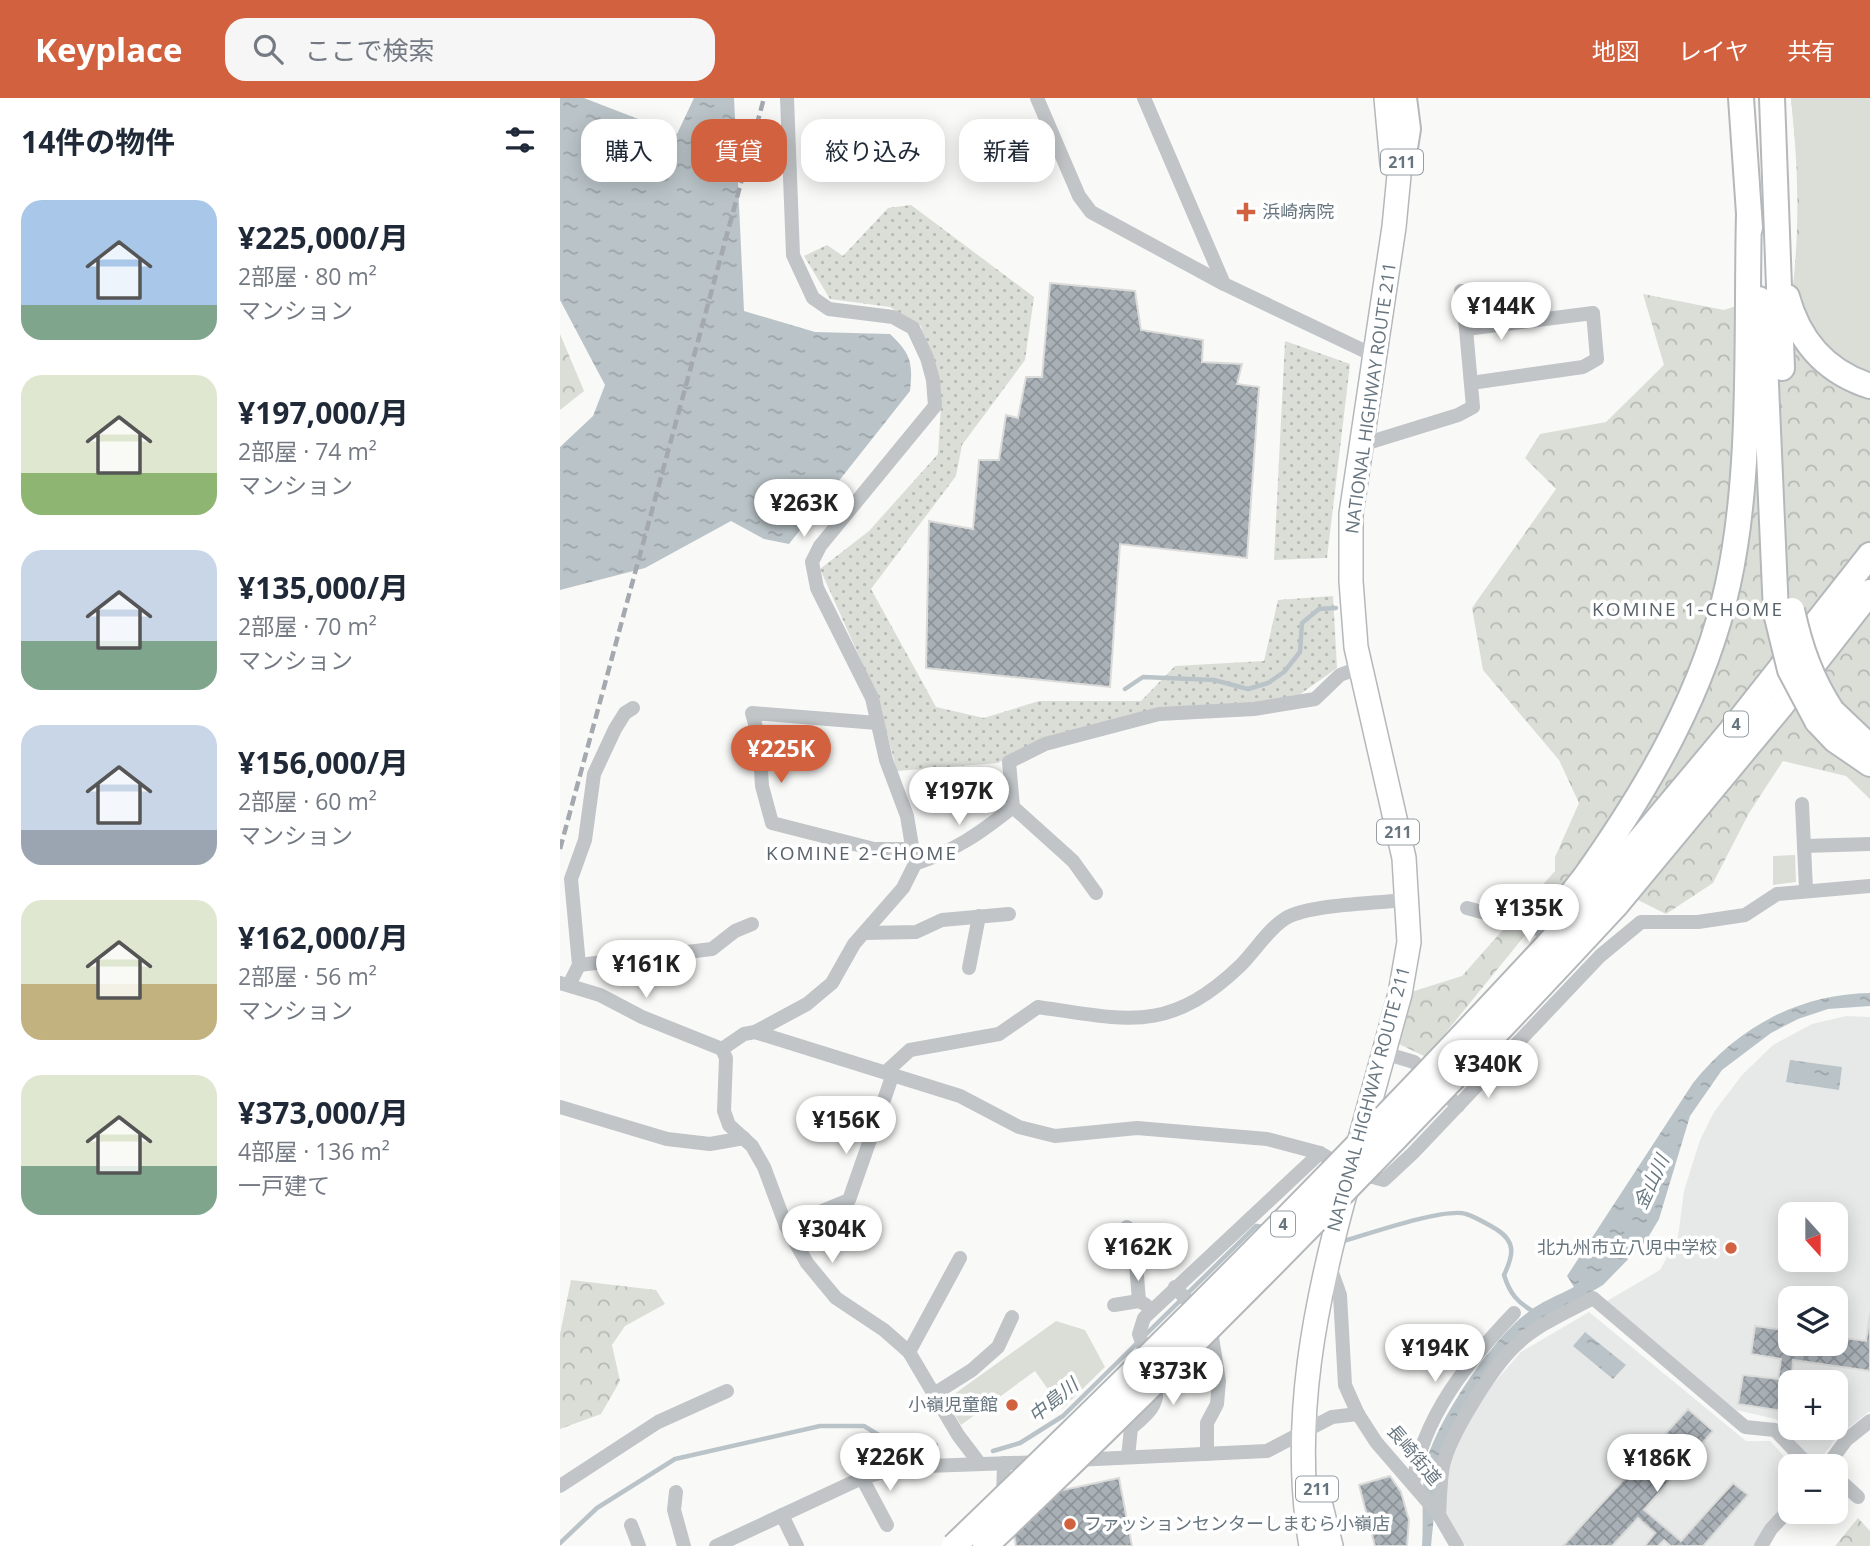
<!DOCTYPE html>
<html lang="ja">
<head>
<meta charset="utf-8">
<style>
	body { margin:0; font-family:"Open Sans","Noto Sans JP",sans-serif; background:#f6f6f7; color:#1f2937; height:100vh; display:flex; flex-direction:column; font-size:26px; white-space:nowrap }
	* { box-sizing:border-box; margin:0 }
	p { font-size:23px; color:#747a83 }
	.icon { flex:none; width:38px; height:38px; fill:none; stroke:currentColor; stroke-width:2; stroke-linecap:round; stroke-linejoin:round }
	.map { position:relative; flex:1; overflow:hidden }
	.sheet { display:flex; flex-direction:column; background:#fff; width:560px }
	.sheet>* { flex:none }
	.guide { position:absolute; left:21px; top:21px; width:665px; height:63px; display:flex; gap:14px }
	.needle { width:46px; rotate:159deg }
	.fabs { position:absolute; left:1218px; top:1104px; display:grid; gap:14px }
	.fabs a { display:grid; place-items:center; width:70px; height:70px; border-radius:14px; background:#fff; box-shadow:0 4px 18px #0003; font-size:35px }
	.price { position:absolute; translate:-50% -60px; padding:0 16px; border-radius:24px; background:#fff; color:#222; font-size:23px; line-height:46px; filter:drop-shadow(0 2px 4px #0008) }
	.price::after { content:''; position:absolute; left:50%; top:42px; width:21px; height:16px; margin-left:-10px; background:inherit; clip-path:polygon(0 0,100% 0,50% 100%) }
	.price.current { background:#d2623f; color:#fff }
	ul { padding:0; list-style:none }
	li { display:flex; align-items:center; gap:21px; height:175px; padding:0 21px }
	li span { display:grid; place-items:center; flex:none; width:196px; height:140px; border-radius:21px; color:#555 }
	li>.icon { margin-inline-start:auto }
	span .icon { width:84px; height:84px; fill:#fffc; stroke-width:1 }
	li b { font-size:30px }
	h2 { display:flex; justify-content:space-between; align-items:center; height:84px; padding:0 21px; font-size:30px }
	.chip { padding:0 24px; border-radius:21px; background:#fff; box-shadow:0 4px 18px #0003; font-size:24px; line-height:63px }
	.chip.current { background:#d2623f; color:#fff }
	header { display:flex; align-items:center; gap:42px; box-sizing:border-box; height:98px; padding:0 35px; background:#d2623f; color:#fff }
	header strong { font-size:33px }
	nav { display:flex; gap:38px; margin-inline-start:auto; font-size:24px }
	.search { width:490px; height:63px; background:#f6f6f7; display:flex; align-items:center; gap:18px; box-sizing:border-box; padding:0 24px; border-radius:21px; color:#747a83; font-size:26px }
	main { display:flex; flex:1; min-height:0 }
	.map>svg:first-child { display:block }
</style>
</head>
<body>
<header>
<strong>Keyplace</strong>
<div class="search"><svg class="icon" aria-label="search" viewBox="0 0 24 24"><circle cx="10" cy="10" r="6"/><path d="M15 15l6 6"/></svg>ここで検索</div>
<nav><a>地図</a><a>レイヤ</a><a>共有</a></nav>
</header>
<main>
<section class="sheet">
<h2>14件の物件<svg class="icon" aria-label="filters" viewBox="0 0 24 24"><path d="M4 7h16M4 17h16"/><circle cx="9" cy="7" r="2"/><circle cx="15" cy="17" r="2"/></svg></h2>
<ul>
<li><span style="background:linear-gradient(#a9c7e8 75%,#7fa58c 0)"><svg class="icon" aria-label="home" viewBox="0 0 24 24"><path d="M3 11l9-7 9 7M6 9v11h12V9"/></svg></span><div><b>¥225,000/月</b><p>2部屋 · 80 m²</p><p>マンション</p></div></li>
<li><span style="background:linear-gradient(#dfe7d0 70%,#8fb573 0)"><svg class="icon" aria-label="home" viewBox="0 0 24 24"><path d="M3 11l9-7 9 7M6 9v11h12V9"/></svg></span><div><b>¥197,000/月</b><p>2部屋 · 74 m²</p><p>マンション</p></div></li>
<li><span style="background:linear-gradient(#c9d6e8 65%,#7fa58c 0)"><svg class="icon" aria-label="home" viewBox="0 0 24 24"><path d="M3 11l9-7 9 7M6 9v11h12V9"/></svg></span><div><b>¥135,000/月</b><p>2部屋 · 70 m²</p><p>マンション</p></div></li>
<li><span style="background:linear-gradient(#c9d6e8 75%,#9aa5b1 0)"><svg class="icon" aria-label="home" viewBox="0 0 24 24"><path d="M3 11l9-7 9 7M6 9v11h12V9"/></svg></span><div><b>¥156,000/月</b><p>2部屋 · 60 m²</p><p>マンション</p></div></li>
<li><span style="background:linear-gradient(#dfe7d0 60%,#c2b280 0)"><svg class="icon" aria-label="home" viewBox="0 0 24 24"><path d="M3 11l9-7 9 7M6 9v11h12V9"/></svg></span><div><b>¥162,000/月</b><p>2部屋 · 56 m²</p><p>マンション</p></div></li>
<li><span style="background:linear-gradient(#dfe7d0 65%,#7fa58c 0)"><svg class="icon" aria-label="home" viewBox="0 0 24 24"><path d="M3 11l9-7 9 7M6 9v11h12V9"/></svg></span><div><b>¥373,000/月</b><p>4部屋 · 136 m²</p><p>一戸建て</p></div></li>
</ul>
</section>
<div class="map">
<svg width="1310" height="1448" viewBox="0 0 1310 1448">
	<defs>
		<pattern id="grass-dots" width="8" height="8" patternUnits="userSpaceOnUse" patternTransform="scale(1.75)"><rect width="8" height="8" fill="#daded7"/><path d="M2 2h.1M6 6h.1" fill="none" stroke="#b5b9b4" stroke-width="1.8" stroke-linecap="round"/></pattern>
		<pattern id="forest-crowns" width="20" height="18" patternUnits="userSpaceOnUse" patternTransform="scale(1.75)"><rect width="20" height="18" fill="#daded7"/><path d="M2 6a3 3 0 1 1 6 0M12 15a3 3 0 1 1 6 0" fill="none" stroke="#b5b9b4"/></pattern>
		<pattern id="water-ripples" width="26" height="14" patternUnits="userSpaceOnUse" patternTransform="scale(1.75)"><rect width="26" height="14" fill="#bac4c8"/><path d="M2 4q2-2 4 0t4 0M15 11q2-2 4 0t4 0" fill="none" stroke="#9ba4a8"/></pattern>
		<pattern id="building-cross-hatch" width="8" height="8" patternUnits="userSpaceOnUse" patternTransform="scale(1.75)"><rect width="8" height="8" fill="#a9b0b6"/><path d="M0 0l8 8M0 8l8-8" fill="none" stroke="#8d9499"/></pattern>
	</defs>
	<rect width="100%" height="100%" fill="#f9f9f8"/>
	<g fill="#e7e8e8" fill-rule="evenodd">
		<path d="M1286 918 1310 919V1313L1279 1337 1256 1367 1216 1321 1176 1312 1058 1219 1047 1203 1100 1172 1118 1139 1124 1093 1140 1042 1154 1014 1182 977 1213 947 1252 926ZM1230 1116H1276V1162H1230ZM1230 1200H1276V1246H1230ZM1230 1284H1276V1330H1230Z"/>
		<path d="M1029 1214 1186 1343H1210L1233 1368 1230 1404 1206 1431 1196 1448H905L880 1409 892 1357 905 1327 927 1293 961 1254Z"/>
	</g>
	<g fill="url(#grass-dots)">
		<path d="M351 107 474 199 465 262 402 347 396 378 311 491 376 609 424 620 479 603H581L615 568 704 563 718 502 773 498 777 570 732 602 480 641 438 665 337 673 317 598 260 471 309 433 378 356 381 308 361 228 330 209 270 201 244 158 267 147 283 158 328 110Z"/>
		<path d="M725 243 790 266 767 460 714 462Z"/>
	</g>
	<g fill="url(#forest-crowns)">
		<path d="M1231 0H1310V701L1286 678 1223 663 1189 715 1153 785 1106 816 1018 772 866 959 839 946 848 895 902 878 995 773V759L1019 705 999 662 923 572 912 510 996 391 965 360 980 336 1046 324 1104 267 1083 196 1164 212 1233 189C1240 121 1238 67 1231 0Z"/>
		<path d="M0 236 24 293 0 312Z"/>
		<path d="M11 1182 96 1192 105 1206 65 1228 52 1247 60 1283 41 1316 0 1331V1236Z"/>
		<path d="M1298 1420 1310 1433V1448H1275Z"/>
	</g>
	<g fill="#daded7">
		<path d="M1231 0H1310V272L1289 269 1258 242 1233 189 1240 128 1238 74Z"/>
		<path d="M1235 757 1236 784 1213 787V758Z"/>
		<path d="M496 1223 525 1232 545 1269 502 1311 475 1273 401 1327 386 1302Z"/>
	</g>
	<g fill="url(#water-ripples)">
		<path d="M0 0H24L117 36 134 0H174L184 213 255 234 330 236C351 256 353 264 350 293L229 446 204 441 171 423 85 470 0 492V349L33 318 45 287 0 202Z"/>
		<path d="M1310 895V908L1268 911 1238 921 1211 935 1162 972 1130 1018 1099 1121 1086 1143 1043 1187 965 1233 902 1314 876 1397 871 1448H862C864 1420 860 1388 867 1362 879 1320 932 1241 967 1215 980 1204 999 1197 1014 1189L1007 1178 1133 985C1177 930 1238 896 1310 895Z"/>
		<path d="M1230 962 1282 969 1279 992 1226 984Z"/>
		<path d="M1025 1234 1066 1267 1053 1281 1013 1248Z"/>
	</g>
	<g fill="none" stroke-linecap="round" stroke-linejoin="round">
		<g stroke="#bac4c8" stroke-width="4.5">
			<path d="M565 591 583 579 654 582 688 591 708 585 724 574 740 554 742 525 759 511 776 510"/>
			<path d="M784 1143C808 1136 886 1109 906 1116 916 1119 927 1126 936 1131 957 1144 953 1158 944 1177 950 1196 957 1204 974 1214"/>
			<path d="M433 1353 460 1345 503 1318 696 1128 706 1129"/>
			<path d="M0 1445 37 1410 115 1361 260 1328H304L335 1347H376"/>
		</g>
	</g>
	<g fill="url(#building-cross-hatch)" stroke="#dbdbda" stroke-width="2">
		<path d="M490 185 575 193 581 232 643 242 642 264 682 266 677 286 699 289 687 460 560 446 550 589 366 570 369 423 413 431 419 362H439L446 317 458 320 466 279H482Z"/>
		<path d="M1310 1216V1273L1233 1262 1230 1314 1178 1306 1183 1277 1218 1281 1221 1261 1191 1256 1195 1228 1230 1233V1246H1276V1239L1306 1243Z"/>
		<path d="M1128 1311 1153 1333 1084 1412 1121 1443 1173 1385 1188 1397 1143 1448H1111L1104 1442 1098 1448H1085L1095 1435 1078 1420 1052 1448H1003Z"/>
		<path d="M830 1378 841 1394 849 1422 847 1448H815L799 1387Z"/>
		<path d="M559 1380 572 1448H456L448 1404Z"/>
	</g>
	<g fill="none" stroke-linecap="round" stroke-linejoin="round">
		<g stroke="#b5b8bb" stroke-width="26">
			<g id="trunk">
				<path d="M826 0 832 66"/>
				<path d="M797 1052 840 896 849 844 844 760 796 549 791 483V416L834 129 842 46"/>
				<path d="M757 1392 771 1448"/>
				<path d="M751 1448C730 1326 755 1203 788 1085"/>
			</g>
		</g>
		<g stroke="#b5b8bb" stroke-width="28">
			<g id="motorway">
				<path d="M1181 0 1190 130"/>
				<path d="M1212 0 1222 270"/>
				<path d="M843 62 848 31 844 0"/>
				<path d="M1227 199C1239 243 1266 274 1310 288"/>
				<path d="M1199 201 1204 241 1216 515"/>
				<path d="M1272 613 1310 649"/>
				<path d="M1257 623 1275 642 1310 666"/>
				<path d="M1025 779C1088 690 1145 593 1168 486 1193 373 1186 233 1189 116"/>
				<path d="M1038 792 1171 633 1310 457"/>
				<path d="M1056 807 1221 608 1310 494"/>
			</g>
		</g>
		<g stroke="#c1c5c8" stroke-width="14">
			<path d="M477 0 519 98 531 114 664 186 813 257"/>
			<path d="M584 0 664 186"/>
			<path d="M901 193 906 231"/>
			<path d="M801 347 898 317 913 309 906 231 1033 215 1037 261 1023 269 911 285"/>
			<path d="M317 625 192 615 199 640 202 688 212 725 314 751H352"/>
			<path d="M1242 706 1246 791"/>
			<path d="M1244 748 1310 746"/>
			<path d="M355 766C396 752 419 736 453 709"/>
			<path d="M536 795 513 763 453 709 449 664 485 646 599 616 694 611 755 601 780 577 801 569"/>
			<path d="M907 810 969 827 999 840"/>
			<path d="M305 835 356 834 382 822 449 816"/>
			<path d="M19 867 152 851 175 833 192 826"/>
			<path d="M409 870 419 818"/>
			<path d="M0 885 40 897 82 919 162 951 166 960 164 1013 169 1027 192 1048 204 1069 226 1128 247 1165 276 1200 324 1232 349 1254 398 1337 420 1366"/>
			<path d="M9 887 19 867 11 781 25 742 34 676 55 631 65 615 73 610"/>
			<path d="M195 934 400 998 459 1029 495 1038 577 1030 707 1041 760 1055 791 1073 824 1082 853 1055 1040 858 1081 824H1138L1185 817 1217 796 1310 788"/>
			<path d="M162 951 184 936 195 934 247 906 272 885 294 846 343 790 355 766 347 718 326 662 312 600 257 490 252 464 260 448 375 308 373 282 367 260 353 230 333 219 269 211 253 200 233 157 227 0"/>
			<path d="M824 955 854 964 898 1008"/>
			<path d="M326 974 350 952 439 936 478 909C568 922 609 936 681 867 695 853 709 830 726 820 750 806 818 805 847 802"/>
			<path d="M0 1009 107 1041 150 1046 184 1040"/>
			<path d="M226 1128 289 1102 333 976"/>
			<path d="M567 1129 574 1140 579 1203"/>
			<path d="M769 1166 780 1197 785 1287 798 1316 816 1344 879 1417 897 1448"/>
			<path d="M615 1189 644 1221 652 1239 659 1283 657 1306 647 1325V1356"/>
			<path d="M554 1207 579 1203 586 1207"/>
			<path d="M349 1254 400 1160"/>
			<path d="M588 1262 579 1236 584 1220 760 1055"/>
			<path d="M374 1296 412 1272 438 1249 452 1219"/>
			<path d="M568 1359 571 1330C588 1316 602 1305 594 1282"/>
			<path d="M515 1362 707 1353 772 1319 798 1316"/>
			<path d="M1267 1368 1286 1342 1310 1323"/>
			<path d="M1276 1379 1298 1399"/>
			<path d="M302 1380 327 1427"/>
			<path d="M853 1386C862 1319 909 1262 954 1215"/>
			<path d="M0 1388 98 1324 167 1293"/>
			<path d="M116 1394 114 1412 124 1448"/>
			<path d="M443 1402 444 1365"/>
			<path d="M222 1417 237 1448"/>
			<path d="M879 1417C880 1401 880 1384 883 1368 889 1338 932 1270 955 1248 976 1227 1007 1214 1033 1200L1185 1329 1215 1332 1249 1368"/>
			<path d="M71 1427 79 1448"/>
			<path d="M156 1448 302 1380 340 1369 481 1364"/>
			<path d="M1201 1448 1211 1431 1230 1411"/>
		</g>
		<use href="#trunk" stroke="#fff" stroke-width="23"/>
		<use href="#motorway" stroke="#fff" stroke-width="24"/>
		<path stroke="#a3a9ae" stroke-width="4.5" stroke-dasharray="10 5" stroke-linecap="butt" d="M0 751 204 0"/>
		<g stroke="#b5b8bb" stroke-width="28" stroke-linecap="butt">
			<g id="motorway-bridge">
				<path d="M1232 512C1240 549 1251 581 1272 613"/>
				<path d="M1216 515 1230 572 1257 623"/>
				<path d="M991 822 1025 779"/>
				<path d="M394 1448C616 1235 831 1019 1038 792"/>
				<path d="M425 1448C643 1241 852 1027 1056 807"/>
			</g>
		</g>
		<use href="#motorway-bridge" stroke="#fff" stroke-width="24"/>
	</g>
	<g fill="#d2623f" stroke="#fff" stroke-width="2.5">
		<path d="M682.5 103.5h7v7h7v7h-7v7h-7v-7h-7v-7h7z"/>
		<circle cx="1171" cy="1150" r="7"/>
		<circle cx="452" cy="1307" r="7"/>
		<circle cx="510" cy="1426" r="7"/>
	</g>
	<g text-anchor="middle" stroke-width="7" stroke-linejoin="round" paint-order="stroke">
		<g fill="#fff" stroke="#959ea5" stroke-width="2">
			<rect x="821" y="51.5" width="42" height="25" rx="5"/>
			<rect x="1164" y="613.5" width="24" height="25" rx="5"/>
			<rect x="817" y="721.5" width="42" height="25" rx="5"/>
			<rect x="711" y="1113.5" width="24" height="25" rx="5"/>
			<rect x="736" y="1378.5" width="42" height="25" rx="5"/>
		</g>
		<g font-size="16" font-weight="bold" fill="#67757f">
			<text x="842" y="70">211</text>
			<text x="1176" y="632">4</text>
			<text x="838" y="740">211</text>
			<text x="723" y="1132">4</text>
			<text x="757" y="1397">211</text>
		</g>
		<g font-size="18" fill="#67757f" stroke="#fff" text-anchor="start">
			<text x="702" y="120">浜崎病院</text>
			<text x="1157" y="1156" text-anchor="end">北九州市立八児中学校</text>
			<text x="438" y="1313" text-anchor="end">小嶺児童館</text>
			<text x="524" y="1432">ファッションセンターしまむら小嶺店</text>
		</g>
		<g font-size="18" fill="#67757f" stroke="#fff">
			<text transform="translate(811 300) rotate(-82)" y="6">NATIONAL HIGHWAY ROUTE 211</text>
			<text transform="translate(809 1001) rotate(-75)" y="6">NATIONAL HIGHWAY ROUTE 211</text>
			<text transform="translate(854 1357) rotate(50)" y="6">長崎街道</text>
		</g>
		<g font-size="19" letter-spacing="2" fill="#59636b" stroke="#fff">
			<text x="1128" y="518">KOMINE 1-CHOME</text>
			<text x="302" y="762">KOMINE 2-CHOME</text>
		</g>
		<g font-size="19" font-style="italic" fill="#677980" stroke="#fff">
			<text transform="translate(1091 1084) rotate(-65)" y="7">金山川</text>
			<text transform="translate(493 1302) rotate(-39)" y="7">中島川</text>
		</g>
	</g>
</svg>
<div class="fabs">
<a><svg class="needle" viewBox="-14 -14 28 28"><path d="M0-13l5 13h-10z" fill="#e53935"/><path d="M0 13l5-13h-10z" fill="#747a83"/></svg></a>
<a><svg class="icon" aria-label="layers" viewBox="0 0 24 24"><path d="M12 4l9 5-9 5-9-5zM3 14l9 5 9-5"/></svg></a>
<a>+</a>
<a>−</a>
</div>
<b class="price" style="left:941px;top:244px">¥144K</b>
<b class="price" style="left:244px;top:441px">¥263K</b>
<b class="price current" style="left:221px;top:687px">¥225K</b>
<b class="price" style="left:399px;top:729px">¥197K</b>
<b class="price" style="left:969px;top:846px">¥135K</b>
<b class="price" style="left:86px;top:902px">¥161K</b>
<b class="price" style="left:928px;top:1002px">¥340K</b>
<b class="price" style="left:286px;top:1058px">¥156K</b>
<b class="price" style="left:272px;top:1167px">¥304K</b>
<b class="price" style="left:578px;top:1185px">¥162K</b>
<b class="price" style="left:875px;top:1286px">¥194K</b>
<b class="price" style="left:613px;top:1309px">¥373K</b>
<b class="price" style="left:330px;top:1395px">¥226K</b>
<b class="price" style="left:1097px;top:1396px">¥186K</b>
<div class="guide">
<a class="chip">購入</a>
<a class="chip current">賃貸</a>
<a class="chip">絞り込み</a>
<a class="chip">新着</a>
</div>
</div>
</main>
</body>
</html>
